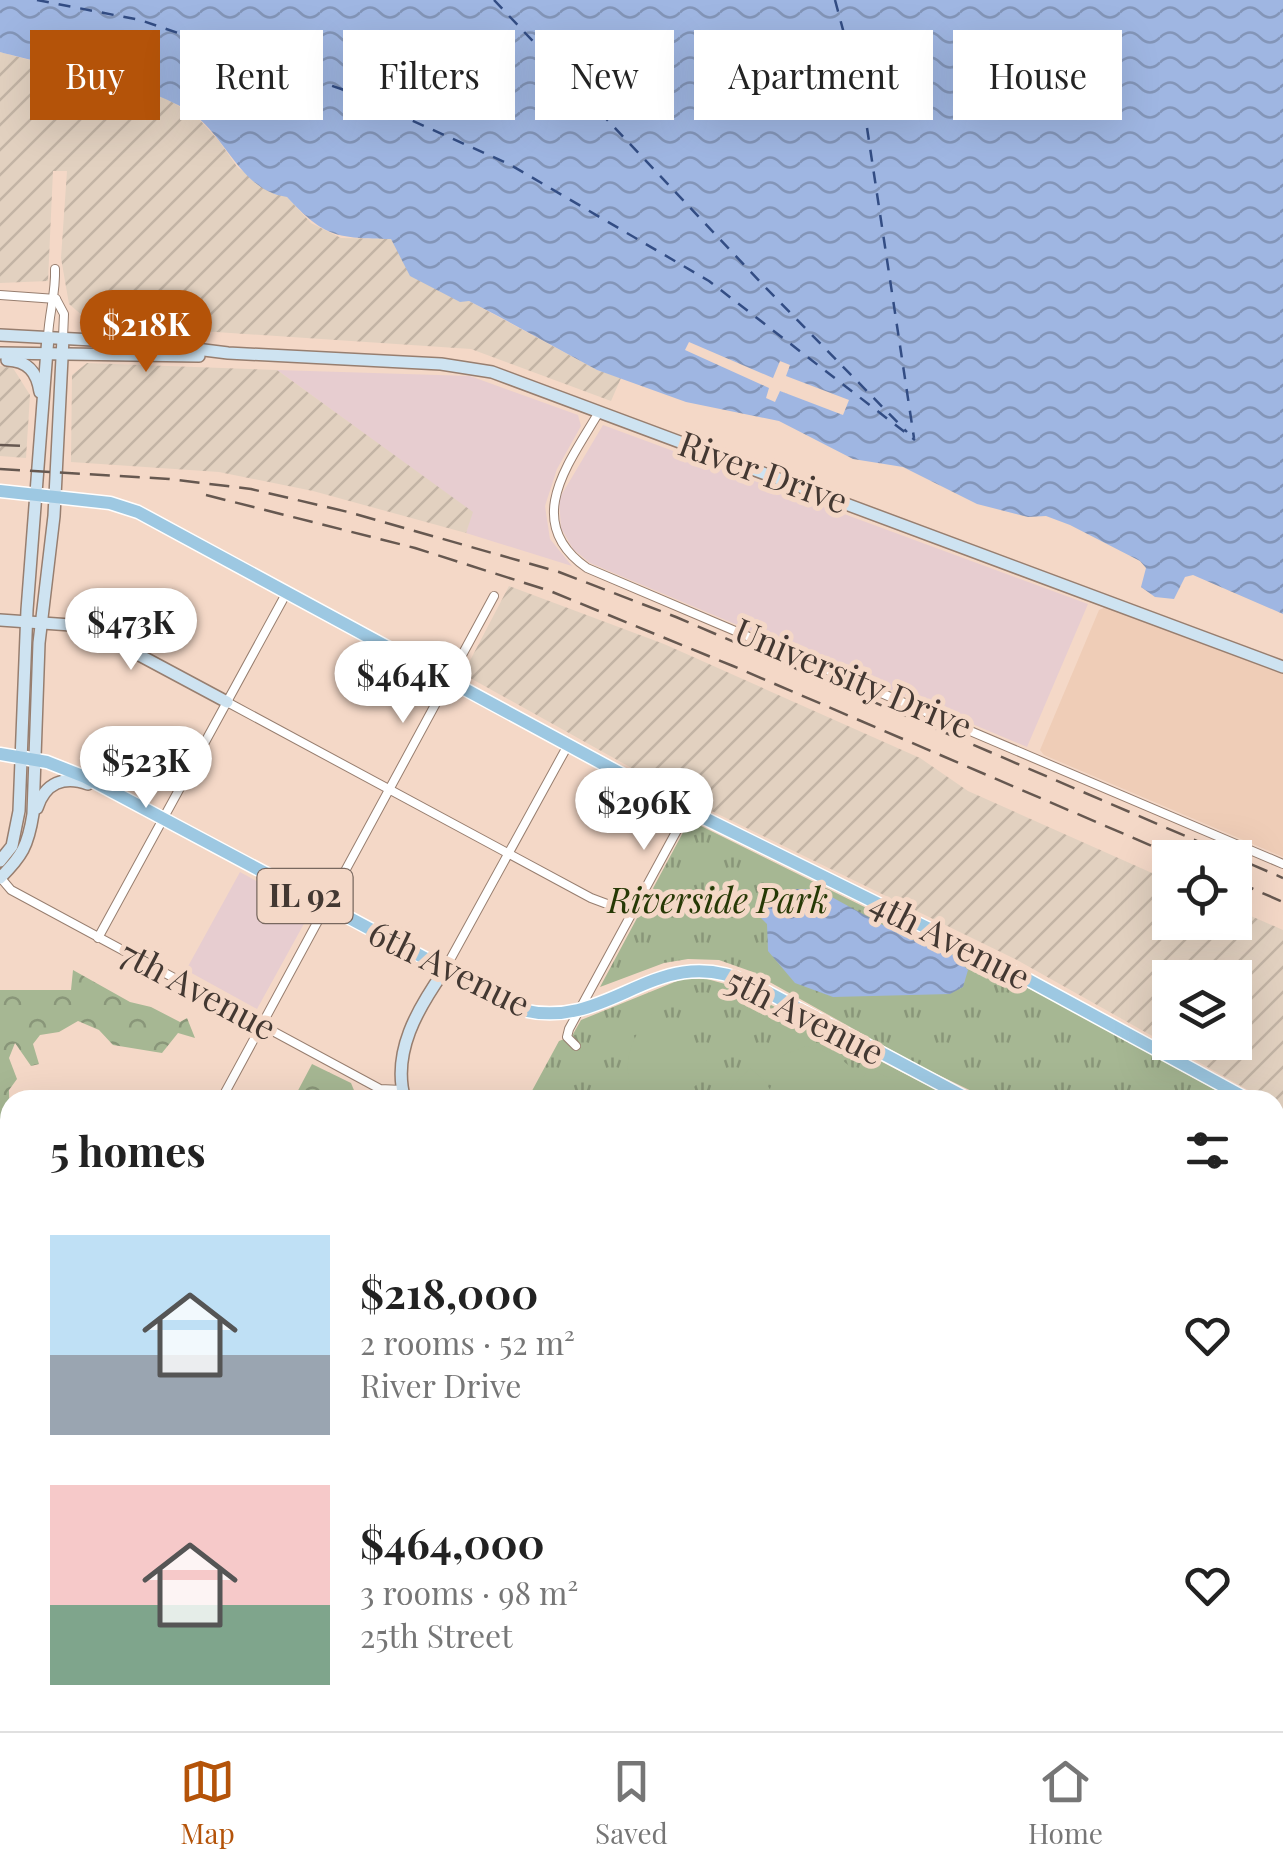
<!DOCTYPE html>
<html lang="en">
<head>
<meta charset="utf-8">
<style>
	body { margin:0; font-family:"Playfair Display",serif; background:#f6f6f6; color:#222; height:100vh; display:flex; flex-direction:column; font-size:38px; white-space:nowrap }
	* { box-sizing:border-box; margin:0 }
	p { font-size:32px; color:#767676 }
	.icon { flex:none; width:55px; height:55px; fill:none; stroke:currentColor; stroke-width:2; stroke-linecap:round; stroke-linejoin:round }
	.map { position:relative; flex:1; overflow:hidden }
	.drawer { position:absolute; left:0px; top:1090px; width:1285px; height:642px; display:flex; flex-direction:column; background:#fff; border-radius:30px 30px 0 0; box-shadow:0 10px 40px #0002 }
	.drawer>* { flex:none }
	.top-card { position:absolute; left:30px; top:30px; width:1225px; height:90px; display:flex; gap:20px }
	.fabs { position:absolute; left:1152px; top:840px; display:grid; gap:20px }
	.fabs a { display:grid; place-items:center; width:100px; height:100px; border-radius:0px; background:#fff; box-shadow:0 10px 40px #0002; font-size:50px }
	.price { position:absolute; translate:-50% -85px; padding:0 22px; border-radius:35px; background:#fff; color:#222; font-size:32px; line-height:65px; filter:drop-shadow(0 2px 5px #0008) }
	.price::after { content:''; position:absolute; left:50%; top:60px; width:30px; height:22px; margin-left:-15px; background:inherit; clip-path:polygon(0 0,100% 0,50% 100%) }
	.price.current { background:#b45309; color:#fff }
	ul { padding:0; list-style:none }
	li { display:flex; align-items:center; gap:30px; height:250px; padding:0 50px }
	li span { display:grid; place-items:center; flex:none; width:280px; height:200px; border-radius:0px; color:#555 }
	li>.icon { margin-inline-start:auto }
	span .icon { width:120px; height:120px; fill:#fffc; stroke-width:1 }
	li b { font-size:42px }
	h2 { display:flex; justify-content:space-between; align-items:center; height:120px; padding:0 50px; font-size:42px }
	.tag { padding:0 35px; border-radius:0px; background:#fff; box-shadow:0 10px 40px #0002; font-size:35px; line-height:90px }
	.tag.current { background:#b45309; color:#fff }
	.dock { display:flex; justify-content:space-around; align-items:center; height:140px; border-top:2px solid #e0e0e0; background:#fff; font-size:28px; color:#767676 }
	.dock a { display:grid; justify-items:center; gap:5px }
	.dock .current { color:#b45309 }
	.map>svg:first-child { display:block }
</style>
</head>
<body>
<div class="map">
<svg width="1283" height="1731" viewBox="0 0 1283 1731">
	<defs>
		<pattern id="industrial-furrows" width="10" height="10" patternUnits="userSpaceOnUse" patternTransform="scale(2.5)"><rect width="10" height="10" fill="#e2d1c0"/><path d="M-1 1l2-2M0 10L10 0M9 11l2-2" fill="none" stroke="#c3b4a5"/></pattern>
		<pattern id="forest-crowns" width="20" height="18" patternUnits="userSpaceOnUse" patternTransform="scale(2.5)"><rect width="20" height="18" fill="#a6b793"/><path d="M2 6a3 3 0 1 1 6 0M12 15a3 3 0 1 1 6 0" fill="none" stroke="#899679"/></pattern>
		<pattern id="cemetery-stones" width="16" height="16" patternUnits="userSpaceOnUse" patternTransform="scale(2.5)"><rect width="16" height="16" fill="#a6b793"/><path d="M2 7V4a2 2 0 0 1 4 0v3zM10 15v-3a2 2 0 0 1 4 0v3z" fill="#899679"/></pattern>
		<pattern id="park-tufts" width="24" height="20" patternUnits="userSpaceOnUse" patternTransform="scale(2.5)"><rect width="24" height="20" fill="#a6b793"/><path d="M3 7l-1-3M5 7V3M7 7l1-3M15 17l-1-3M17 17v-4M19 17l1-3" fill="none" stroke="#899679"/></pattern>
		<pattern id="water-waves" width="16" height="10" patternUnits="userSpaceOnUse" patternTransform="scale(2.5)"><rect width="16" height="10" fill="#9fb6e2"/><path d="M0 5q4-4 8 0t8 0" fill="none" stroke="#8395b8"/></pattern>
	</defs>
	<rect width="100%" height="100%" fill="#f4d8c7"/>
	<g fill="#e7cdd0">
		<path d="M277 370 470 376 578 415 581 426 557 469 545 506 550 539 572 566 466 533 472 512Z"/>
		<path d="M603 425 1088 604 1027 747 590 563 573 549 561 528 559 499Z"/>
		<path d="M240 872 311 911 257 1009 186 970Z"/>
	</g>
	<g fill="url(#industrial-furrows)" fill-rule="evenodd">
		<path d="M0 52 162 96 197 117 219 141 238 168 287 197 311 223 341 238 391 239 460 301H469L597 370 621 378 611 401 471 349 216 332 97 328 69 304 61 258 67 171H53L48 281 0 283Z"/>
		<path d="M87 363 277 370 473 512 466 533 313 491 219 472 71 462 72 375Z"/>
		<path d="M0 366 13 368 30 395 26 458 0 456Z"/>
		<path d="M509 586 664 644 920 758 968 791 1170 881V922H1235V909L1283 930V1110L1275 1105V1100H1266L1017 960 689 800 463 674ZM1170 978H1235V1042H1170Z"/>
	</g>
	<path fill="#efcdb7" d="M1106 607 1283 673V857L1044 755 1040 750 1099 610Z"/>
	<g fill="url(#forest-crowns)">
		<path d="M73 970 130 1002 151 1007 180 1022 187 1018 195 1038 178 1033 162 1053 113 1045 99 1030 78 1021 59 1032 40 1035 33 1044 39 1064 31 1066 15 1043 9 1058 17 1079 9 1090 10 1155 6 1154 10 1129 0 1121V990H71Z"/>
		<path d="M312 1064 351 1083 358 1100H293Z"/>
		<path d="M1283 1639V1731H1231L1234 1723 1275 1722V1651Z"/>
	</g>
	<g fill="url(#cemetery-stones)">
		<path d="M1275 1505C1283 1528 1283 1567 1275 1588Z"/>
		<path d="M542 1723V1722L1195 1723 1191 1731H538Z"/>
	</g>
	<g fill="url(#park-tufts)">
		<path d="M695 823 1044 996 1234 1100H990L920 1066 750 971 719 960 688 959 664 963 600 987 687 825Z"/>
		<path d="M682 979H707L736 987 956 1100H527L559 1041 572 1036 581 1020Z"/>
		<path d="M1275 1126 1283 1131V1224L1275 1223Z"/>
		<path d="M1275 1241 1283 1242V1524L1275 1505Z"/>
	</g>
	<g fill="#a6b793">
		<path d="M655 1011 708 1062V1073L681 1100H635C620 1065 629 1037 655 1011Z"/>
		<path d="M806 1046 834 1054 852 1068 822 1100H799L766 1068 778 1057Z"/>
		<path d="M750 1068 765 1081 776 1100H719Z"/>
		<path d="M869 1068 890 1079 905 1100H849Z"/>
	</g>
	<g fill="url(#water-waves)">
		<path d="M0 0H1283V614L1193 575 1185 577 1174 599 1155 597 1141 587 1146 568 1140 561 1070 525 1046 516 1028 517 977 504 903 467 853 459 779 421 686 402 597 370 496 315 469 301 460 302 410 276 391 239C337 238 325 238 287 197 243 191 228 142 197 117 155 84 54 67 0 52Z"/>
		<path d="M797 889H809L828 895 903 936 953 955 968 970 963 987 950 994 833 997 795 983 768 951 767 924 761 918 767 900Z"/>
	</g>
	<path fill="#f4d8c7" d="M689 342 773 378 780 361 790 365 786 376 849 400 843 415 780 391 775 402 766 398 769 388 685 350Z"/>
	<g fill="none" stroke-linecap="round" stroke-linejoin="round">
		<g stroke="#9fb6e2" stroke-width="2.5">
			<path d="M1275 1364 1283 1323"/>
			<path d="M1168 1722 1169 1731"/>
		</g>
		<g stroke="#334d84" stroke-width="2.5" stroke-dasharray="12 10" stroke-linecap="butt">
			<path d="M37 0 140 20 344 90 509 164 709 281 915 440"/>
			<path d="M494 0 764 286 907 432"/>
			<path d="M835 0 864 108 914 438"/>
		</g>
		<g stroke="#977e6f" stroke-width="10">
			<g id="street">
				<path d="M0 295 56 299"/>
				<path d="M56 299 64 314 63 338"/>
				<path d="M48 337C49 313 56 293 55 269"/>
				<path d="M599 412C569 463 521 522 587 568L1283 864"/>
				<path d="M227 702 591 898 631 913"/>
				<path d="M0 877 11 890 380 1089 402 1090"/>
				<path d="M98 938 287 592"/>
				<path d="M445 969 568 745"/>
				<path d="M576 1046 567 1037 569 1029 688 810"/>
				<path d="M221 1100 494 596"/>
				<path d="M0 1173 10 1179"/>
				<path d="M0 1237 10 1219"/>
				<path d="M0 1425 10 1430"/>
				<path d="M0 1506 10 1487"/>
				<path d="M0 1561 10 1566"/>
				<path d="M320 1722 337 1731"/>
				<path d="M19 1731 24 1722"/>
				<path d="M464 1731 469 1722"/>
			</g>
		</g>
		<g stroke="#977e6f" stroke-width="14">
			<g id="secondary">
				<path d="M0 335 148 343 228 353 441 364 492 372 1283 667"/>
				<path d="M0 353 199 356"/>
				<path d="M7 360C28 361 37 372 40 392"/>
				<path d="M0 620 85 626 227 702"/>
				<path d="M37 808C45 783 64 775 88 784"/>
				<path d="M0 861 12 846 19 811 27 610 48 337"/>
				<path d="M0 878C22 856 28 846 33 814L39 643 54 516 63 338"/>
				<path d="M405 1100C391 1053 418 1008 444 971"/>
				<path d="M1275 1621 1283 1609"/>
				<path d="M237 1722 238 1731"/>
				<path d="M1211 1731 1215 1722"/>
			</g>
		</g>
		<g stroke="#fff" stroke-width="15">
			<g id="primary">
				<path d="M0 491 110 503 138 512 688 810 988 958 1249 1100"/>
				<path d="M0 754 47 762 85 777 522 1010C613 1032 656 938 752 984L970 1100"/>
				<path d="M1275 1116 1283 1122"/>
				<path d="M1275 1234 1283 1235"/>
			</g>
		</g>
		<use href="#street" stroke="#fff" stroke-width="8"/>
		<use href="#secondary" stroke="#cee3f1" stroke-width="11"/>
		<use href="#primary" stroke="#9dc8e2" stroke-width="12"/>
		<g stroke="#665850" stroke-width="2.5" stroke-dasharray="20 10" stroke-linecap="butt">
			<path d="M0 445 27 446"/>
			<path d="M0 469 169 479 251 489 348 512 559 572 676 617 1283 878"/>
			<path d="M206 495 415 548 550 591 733 666 1180 858"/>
			<path d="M1235 881 1283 902"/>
		</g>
	</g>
	<g text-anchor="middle" stroke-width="10" stroke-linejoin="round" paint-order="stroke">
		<rect fill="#f4d8c7" stroke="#78685f" stroke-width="2.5" x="257.5" y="869" width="95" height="54" rx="8"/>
		<g font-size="32" font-weight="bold" fill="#433832">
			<text x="305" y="907">IL 92</text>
		</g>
		<g font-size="35" fill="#433832" stroke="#f4d8c7">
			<text transform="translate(763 473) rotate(20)" y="12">River Drive</text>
			<text transform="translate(853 679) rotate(23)" y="12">University Drive</text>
			<text transform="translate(950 941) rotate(27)" y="12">4th Avenue</text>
			<text transform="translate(449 969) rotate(26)" y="12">6th Avenue</text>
			<text transform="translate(198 991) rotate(28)" y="12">7th Avenue</text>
			<text transform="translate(805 1017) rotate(27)" y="12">5th Avenue</text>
		</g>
		<g font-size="35" font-style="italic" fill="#263905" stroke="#f4d8c7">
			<text x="718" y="913">Riverside Park</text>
		</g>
	</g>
</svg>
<div class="fabs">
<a><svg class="icon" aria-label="locate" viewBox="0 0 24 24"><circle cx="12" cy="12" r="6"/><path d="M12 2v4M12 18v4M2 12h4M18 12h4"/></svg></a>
<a><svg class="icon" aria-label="layers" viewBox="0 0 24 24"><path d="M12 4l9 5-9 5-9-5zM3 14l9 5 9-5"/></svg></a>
</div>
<b class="price current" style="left:146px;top:375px">$218K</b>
<b class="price" style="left:131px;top:673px">$473K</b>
<b class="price" style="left:403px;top:726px">$464K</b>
<b class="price" style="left:146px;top:811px">$523K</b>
<b class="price" style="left:644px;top:853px">$296K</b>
<div class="top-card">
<a class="tag current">Buy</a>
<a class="tag">Rent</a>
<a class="tag">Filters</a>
<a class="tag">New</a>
<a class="tag">Apartment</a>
<a class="tag">House</a>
</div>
<section class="drawer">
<h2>5 homes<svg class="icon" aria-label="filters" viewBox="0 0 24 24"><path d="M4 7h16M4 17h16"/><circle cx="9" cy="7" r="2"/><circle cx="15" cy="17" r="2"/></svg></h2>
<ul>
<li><span style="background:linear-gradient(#bfe0f5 60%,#9aa5b1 0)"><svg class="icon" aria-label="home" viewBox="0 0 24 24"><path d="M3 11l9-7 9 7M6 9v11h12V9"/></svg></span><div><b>$218,000</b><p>2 rooms · 52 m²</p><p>River Drive</p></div><svg class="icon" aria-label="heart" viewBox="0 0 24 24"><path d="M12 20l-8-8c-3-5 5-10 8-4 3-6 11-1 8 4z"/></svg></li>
<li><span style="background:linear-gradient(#f6c9c9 60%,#7fa58c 0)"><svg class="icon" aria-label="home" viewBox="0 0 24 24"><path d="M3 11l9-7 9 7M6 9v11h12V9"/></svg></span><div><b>$464,000</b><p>3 rooms · 98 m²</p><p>25th Street</p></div><svg class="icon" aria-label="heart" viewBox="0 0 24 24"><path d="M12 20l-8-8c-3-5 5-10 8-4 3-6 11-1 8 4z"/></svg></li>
</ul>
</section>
</div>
<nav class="dock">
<a class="current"><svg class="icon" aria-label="map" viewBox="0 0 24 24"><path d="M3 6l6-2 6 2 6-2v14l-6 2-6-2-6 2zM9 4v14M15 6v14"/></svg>Map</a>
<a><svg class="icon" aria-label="saved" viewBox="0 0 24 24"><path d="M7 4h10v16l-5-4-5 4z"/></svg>Saved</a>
<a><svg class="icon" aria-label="home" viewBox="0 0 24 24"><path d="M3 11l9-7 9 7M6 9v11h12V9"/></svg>Home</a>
</nav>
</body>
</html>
